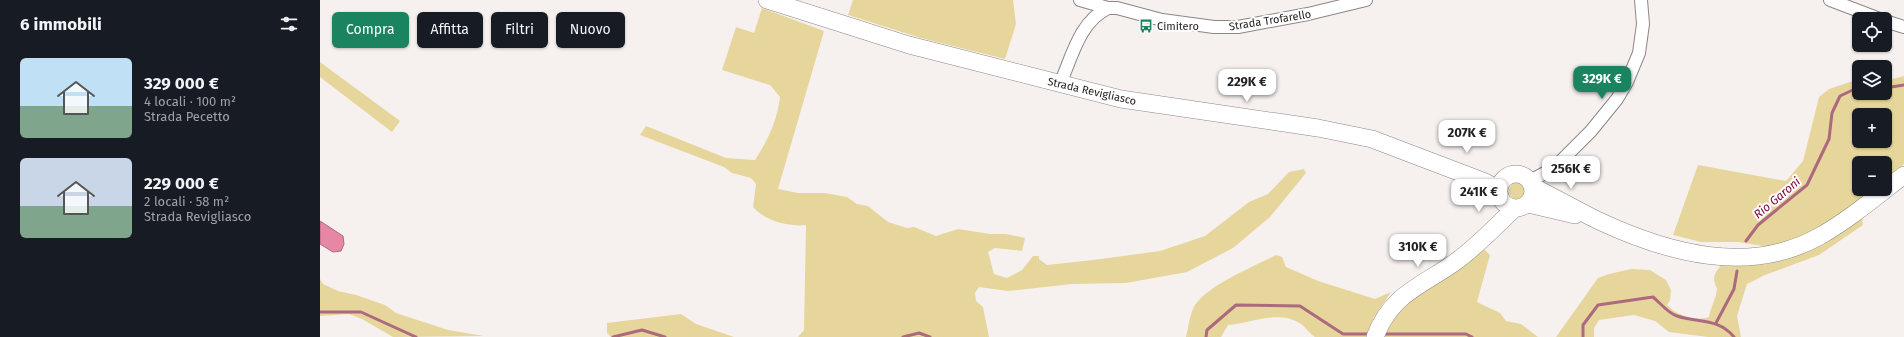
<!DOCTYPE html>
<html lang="it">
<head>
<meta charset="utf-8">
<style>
	body { margin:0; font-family:"Fira Sans",sans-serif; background:#242831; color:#f1f3f6; height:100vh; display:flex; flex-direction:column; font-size:15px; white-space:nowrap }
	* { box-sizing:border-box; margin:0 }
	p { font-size:13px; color:#9ea1a6 }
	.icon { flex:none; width:22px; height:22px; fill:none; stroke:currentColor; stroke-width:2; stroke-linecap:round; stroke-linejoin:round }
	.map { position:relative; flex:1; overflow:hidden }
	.side { display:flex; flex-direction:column; background:#171b24; width:320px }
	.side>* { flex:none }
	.banner { position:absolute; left:12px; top:12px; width:380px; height:36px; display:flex; gap:8px }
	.controls { position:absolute; left:1532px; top:12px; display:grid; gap:8px }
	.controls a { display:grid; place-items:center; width:40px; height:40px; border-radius:6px; background:#171b24; box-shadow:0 1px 3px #0004; font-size:20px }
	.price { position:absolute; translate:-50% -34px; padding:0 9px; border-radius:8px; background:#fff; color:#222; font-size:13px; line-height:26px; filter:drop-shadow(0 1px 2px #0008) }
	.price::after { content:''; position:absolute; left:50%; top:24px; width:12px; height:9px; margin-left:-6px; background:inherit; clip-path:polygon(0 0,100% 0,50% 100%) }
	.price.active { background:#1a8461; color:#fff }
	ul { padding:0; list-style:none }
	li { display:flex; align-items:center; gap:12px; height:100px; padding:0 20px }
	li span { display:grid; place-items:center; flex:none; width:112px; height:80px; border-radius:6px; color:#555 }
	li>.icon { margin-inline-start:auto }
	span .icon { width:48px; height:48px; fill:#fffc; stroke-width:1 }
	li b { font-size:17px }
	h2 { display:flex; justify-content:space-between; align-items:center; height:48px; padding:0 20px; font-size:17px }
	.chip { padding:0 14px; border-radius:6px; background:#171b24; box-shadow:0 1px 3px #0004; font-size:14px; line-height:36px }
	.chip.active { background:#1a8461; color:#fff }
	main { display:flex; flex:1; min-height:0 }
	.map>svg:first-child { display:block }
</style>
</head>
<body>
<main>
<section class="side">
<h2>6 immobili<svg class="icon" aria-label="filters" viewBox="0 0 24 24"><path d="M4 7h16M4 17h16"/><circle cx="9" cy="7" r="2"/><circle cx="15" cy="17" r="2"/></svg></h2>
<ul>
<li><span style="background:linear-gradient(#bfe0f5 60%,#7fa58c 0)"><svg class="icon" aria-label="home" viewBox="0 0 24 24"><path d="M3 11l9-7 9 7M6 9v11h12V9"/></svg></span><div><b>329 000 €</b><p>4 locali · 100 m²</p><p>Strada Pecetto</p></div></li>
<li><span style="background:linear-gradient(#c9d6e8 60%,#7fa58c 0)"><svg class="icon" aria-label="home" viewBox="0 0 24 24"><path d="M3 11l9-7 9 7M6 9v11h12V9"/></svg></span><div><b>229 000 €</b><p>2 locali · 58 m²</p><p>Strada Revigliasco</p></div></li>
</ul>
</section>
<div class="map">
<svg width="1584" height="337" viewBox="0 0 1584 337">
	<rect width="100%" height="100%" fill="#f6f1ef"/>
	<g fill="#e6d69c" fill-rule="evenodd">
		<path d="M533 0H693L696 24 685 59 601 38 528 15Z"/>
		<path d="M442 8 504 31 458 189 478 193H505L527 197 537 204 548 206 568 222 587 228 594 227 616 236 638 229 670 234H686L705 238 702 251 675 248 668 252 674 274 687 278 702 270 713 256H719V259L727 265 773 260 840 251 885 236 929 202 948 194 969 172 984 169 986 173 950 217 913 248 867 272 806 283 752 284 688 291 659 287 655 293 656 301 663 307 669 337H478L484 330 486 225C468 227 445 221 433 207L436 184 431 178 412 173 404 167 320 135 326 126 406 158 435 160C448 140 457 121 460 97L450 85 402 70 416 27 434 33Z"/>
		<path d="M0 62 80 121 72 132 0 77Z"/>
		<path d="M1584 76V164L1565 179V163H1539V189H1552L1506 225 1471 241 1449 247 1418 242H1381L1353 235 1378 165 1466 181 1483 161 1499 97 1509 89 1539 79V93H1565V81ZM1539 115H1565V141H1539Z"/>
		<circle cx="1198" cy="191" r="9"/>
		<path d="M1542 217 1543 225 1499 255 1445 275 1427 284 1417 316 1421 337H1388L1349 332 1335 321 1314 315 1279 320 1274 328V337H1236L1278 278 1289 274 1311 269 1330 270 1346 280 1351 290 1350 300 1347 305C1356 315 1376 322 1389 317 1391 306 1396 299 1397 288 1391 279 1395 273 1401 265L1425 266 1454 261Z"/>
		<path d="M1164 249 1170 255 1157 302 1180 313 1186 321 1201 324 1218 337H1064L1080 306Z"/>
		<path d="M956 255 962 257 966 267 998 281 1055 299 1071 292 1053 319 1047 337H995C990 334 986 328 981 324 960 309 932 323 908 325L901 337H866C869 326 870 308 879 300 896 282 933 267 956 255Z"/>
		<path d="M0 279 3 284 18 291 36 295 65 305 76 313 128 330 164 336 73 337 42 319 29 314 0 316Z"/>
		<path d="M361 314 376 324 414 337H291L287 333V323Z"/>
	</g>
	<path fill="#e786a5" stroke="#ad697e" d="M0 221 23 236 24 244 21 251 13 252 0 244Z"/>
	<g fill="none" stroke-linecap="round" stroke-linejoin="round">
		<g stroke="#ad697e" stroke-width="3">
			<path d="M1565 88 1584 85"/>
			<path d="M1426 241 1438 225 1487 185 1509 139 1512 113 1520 96 1539 87"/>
			<path d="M0 312H41L96 337"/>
			<path d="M1396 323 1414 289 1417 271"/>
			<path d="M1062 334H1146L1152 337"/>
			<path d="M293 337 322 330 345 337"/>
			<path d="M583 337 599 333 610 337"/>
			<path d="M886 337 887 330 916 305 980 306 1023 334H1050"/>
			<path d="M1263 337V325L1278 305 1333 297C1340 303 1349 314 1357 316 1378 323 1399 318 1414 337"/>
		</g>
		<g stroke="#8c8785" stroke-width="14">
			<g id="street">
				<path d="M760 0 788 8H797L842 20 894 27H918L988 14 1046 0"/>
				<path d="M1510 0 1560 19"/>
				<path d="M1565 21 1584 27"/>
				<path d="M740 84C752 57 759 22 788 8"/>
				<path d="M1210 181 1234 168 1271 131 1297 99 1307 82 1319 53 1323 24 1321 0"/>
			</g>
		</g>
		<g stroke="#8c8785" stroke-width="18">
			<g id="secondary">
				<path d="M447 0 589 45 801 99 998 128 1052 139 1165 182 1178 189"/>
				<circle cx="1196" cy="191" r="17"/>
				<path d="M1212 186C1234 197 1255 209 1277 220 1347 253 1429 276 1500 236 1530 219 1557 196 1584 175"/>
				<path d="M1208 204 1255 215"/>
				<path d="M1055 337C1072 292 1103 286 1138 260 1158 245 1176 226 1194 209"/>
			</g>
		</g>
		<use href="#street" stroke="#fff" stroke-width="12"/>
		<use href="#secondary" stroke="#fff" stroke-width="17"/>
	</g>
	<defs>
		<g id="bus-bare" transform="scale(1.08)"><path d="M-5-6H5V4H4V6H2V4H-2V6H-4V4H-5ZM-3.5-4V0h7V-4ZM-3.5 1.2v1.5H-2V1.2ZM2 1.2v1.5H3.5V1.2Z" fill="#1a8461" stroke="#fff" stroke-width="2.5" paint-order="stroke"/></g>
	</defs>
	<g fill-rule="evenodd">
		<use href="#bus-bare" x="826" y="26"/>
	</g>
	<g text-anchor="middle" stroke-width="4" stroke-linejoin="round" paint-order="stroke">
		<g font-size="11" fill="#262423" stroke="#fff">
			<text transform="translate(950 20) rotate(-9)" y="4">Strada Trofarello</text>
			<text transform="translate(772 91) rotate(13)" y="4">Strada Revigliasco</text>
		</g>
		<g font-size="11" fill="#262423" stroke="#fff" text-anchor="start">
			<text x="837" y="30">Cimitero</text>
		</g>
		<g font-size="12" font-style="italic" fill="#7f0642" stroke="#fff">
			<text transform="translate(1457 198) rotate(-40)" y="4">Rio Garoni</text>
		</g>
	</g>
</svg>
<div class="controls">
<a><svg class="icon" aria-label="locate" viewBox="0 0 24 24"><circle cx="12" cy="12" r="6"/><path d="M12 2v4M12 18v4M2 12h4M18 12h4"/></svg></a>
<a><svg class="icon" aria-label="layers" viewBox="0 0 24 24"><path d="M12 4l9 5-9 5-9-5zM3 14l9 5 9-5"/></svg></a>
<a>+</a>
<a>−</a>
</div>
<b class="price active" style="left:1282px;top:100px">329K €</b>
<b class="price" style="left:927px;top:103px">229K €</b>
<b class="price" style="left:1147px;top:154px">207K €</b>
<b class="price" style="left:1251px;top:190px">256K €</b>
<b class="price" style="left:1159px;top:213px">241K €</b>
<b class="price" style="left:1098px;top:268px">310K €</b>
<div class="banner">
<a class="chip active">Compra</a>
<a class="chip">Affitta</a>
<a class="chip">Filtri</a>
<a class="chip">Nuovo</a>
</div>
</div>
</main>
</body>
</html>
